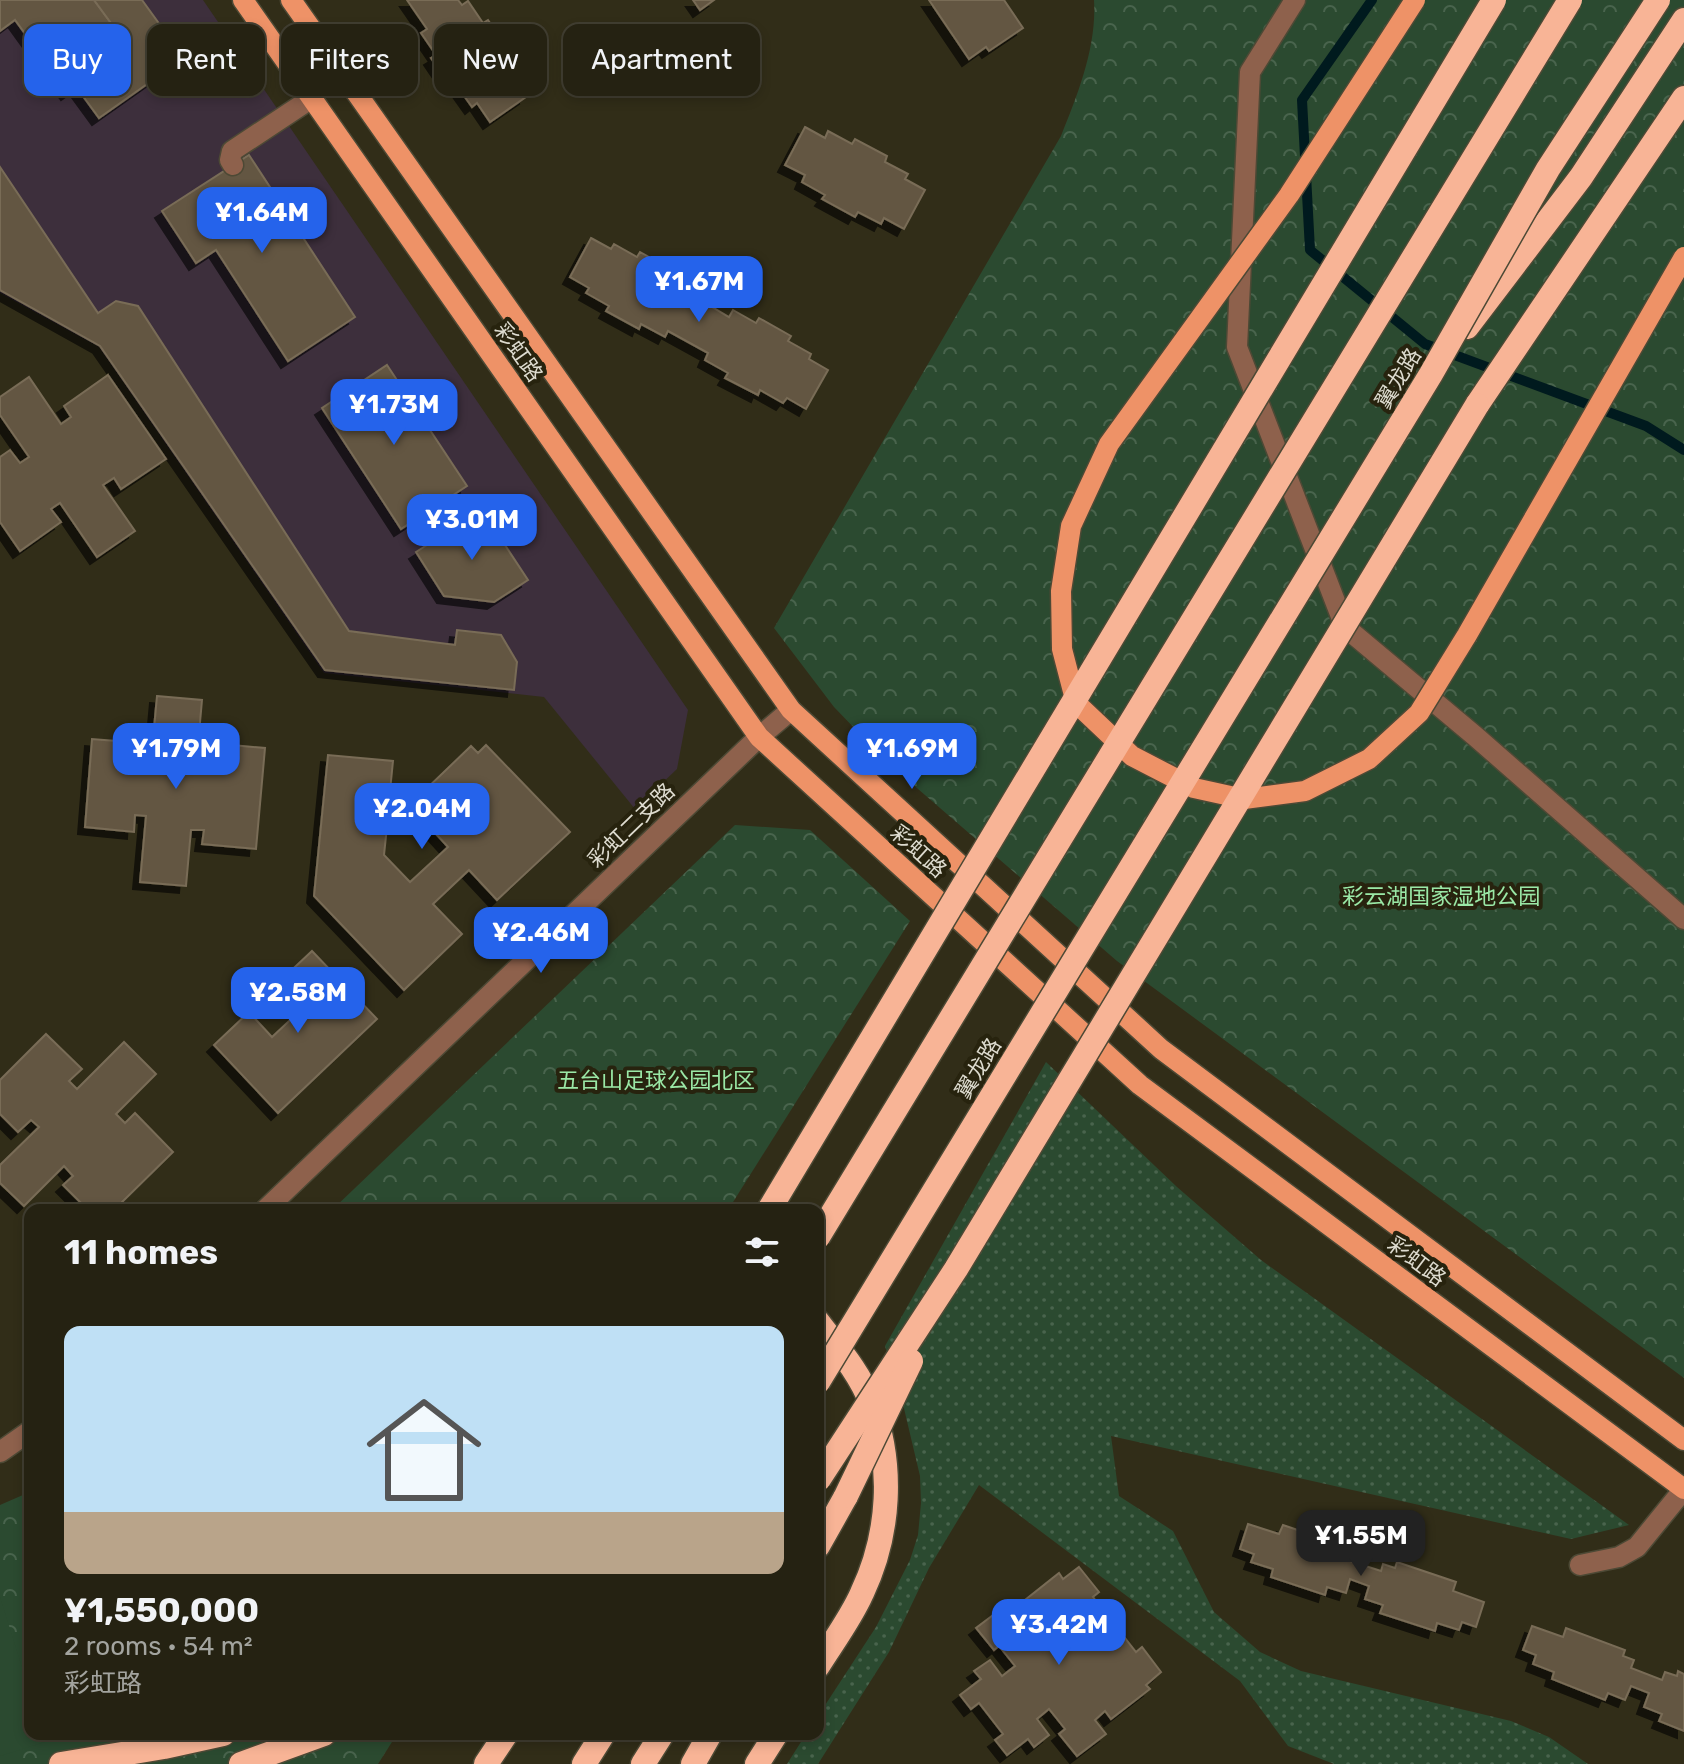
<!DOCTYPE html>
<html lang="en">
<head>
<meta charset="utf-8">
<style>
	body { margin:0; font-family:Rubik,"Noto Sans SC",sans-serif; background:#312f20; color:#f1f3f6; height:100vh; display:flex; flex-direction:column; font-size:30px; white-space:nowrap }
	* { box-sizing:border-box; margin:0 }
	p { font-size:26px; color:#a3a49f }
	.icon { flex:none; width:44px; height:44px; fill:none; stroke:currentColor; stroke-width:2; stroke-linecap:round; stroke-linejoin:round }
	.map { position:relative; flex:1; overflow:hidden }
	.sheet { position:absolute; left:24px; top:1204px; width:800px; height:536px; display:flex; flex-direction:column; background:#252212; border-radius:16px; box-shadow:0 4px 12px #0003,0 0 0 2px #423f32 }
	.sheet>* { flex:none }
	.top-card { position:absolute; left:24px; top:24px; width:800px; height:72px; display:flex; gap:16px }
	.price { position:absolute; translate:-50% -68px; padding:0 18px; border-radius:16px; background:#2563eb; color:#fff; font-size:26px; line-height:52px; filter:drop-shadow(0 2px 4px #0008) }
	.price::after { content:''; position:absolute; left:50%; top:48px; width:24px; height:18px; margin-left:-12px; background:inherit; clip-path:polygon(0 0,100% 0,50% 100%) }
	.price.selected { background:#222; color:#fff }
	ul { padding:0; list-style:none }
	li { display:grid; align-content:center; gap:16px; height:424px; padding:0 40px }
	li+li { border-top:2px solid #423f32 }
	li span { display:grid; place-items:center; height:248px; border-radius:16px; color:#555 }
	li>.icon { margin-inline-start:auto }
	span .icon { width:144px; height:144px; fill:#fffc; stroke-width:1 }
	li b { font-size:34px }
	h2 { display:flex; justify-content:space-between; align-items:center; height:96px; padding:0 40px; font-size:34px }
	.chip { padding:0 28px; border-radius:16px; background:#252212; box-shadow:0 4px 12px #0003,0 0 0 2px #423f32; font-size:28px; line-height:72px }
	.chip.selected { background:#2563eb; color:#fff }
	.map>svg:first-child { display:block }
</style>
</head>
<body>
<div class="map">
<svg width="1684" height="1764" viewBox="0 0 1684 1764">
	<defs>
		<pattern id="grass-dots" width="8" height="8" patternUnits="userSpaceOnUse" patternTransform="scale(2)"><rect width="8" height="8" fill="#2b4a30"/><path d="M2 2h.1M6 6h.1" fill="none" stroke="#49644d" stroke-width="1.8" stroke-linecap="round"/></pattern>
		<pattern id="park-crowns" width="20" height="18" patternUnits="userSpaceOnUse" patternTransform="scale(2)"><rect width="20" height="18" fill="#2b4a30"/><path d="M2 6a3 3 0 1 1 6 0M12 15a3 3 0 1 1 6 0" fill="none" stroke="#49644d"/></pattern>
		<filter id="shadow"><feDropShadow dx="-7" dy="7" stdDeviation="0" flood-color="#0009"/></filter>
	</defs>
	<rect width="100%" height="100%" fill="#312d18"/>
	<path fill="#3d2f3c" d="M0 0H203L688 710 677 769 635 809 544 697 324 673 99 347 0 293Z"/>
	<path fill="url(#grass-dots)" d="M1046 1062 1177 1187 1261 1260 1629 1525 1571 1539 1111 1436 1119 1496 1173 1531 1214 1612 1260 1652 1301 1671 1511 1721 1549 1737 1588 1764H1334L1288 1746 1240 1681 979 1485 929 1568 889 1652 818 1764H787L806 1734H818V1716L876 1627 910 1560 918 1535 921 1503 920 1476 902 1400 885 1346Z"/>
	<g fill="url(#park-crowns)">
		<path d="M1094 0H1684V1378L1117 961 888 763 834 707 774 628 1061 136C1078 94 1097 46 1094 0Z"/>
		<path d="M735 825 810 830 910 921 728 1210H332Z"/>
		<path d="M30 1490V1734H397L378 1764H0V1505L23 1495Z"/>
	</g>
	<path fill="#2b4a30" d="M0 1597 30 1693V1734H43L45 1742 0 1756Z"/>
	<g fill="none" stroke-linecap="round" stroke-linejoin="round">
		<path stroke="#001a1e" stroke-width="10" d="M1372 0 1302 100 1310 250 1425 344 1646 426 1684 450"/>
	</g>
	<g fill="#645743" stroke="#796c57" stroke-width="2" fill-rule="evenodd" filter="url(#shadow)">
		<path d="M0 0H94L130 49 68 93 15 20 0 31Z"/>
		<path d="M94 0H142L184 58 99 118 77 88 130 49Z"/>
		<path d="M407 0H458L462 5 468 1 483 23 488 20 509 50 504 54 519 75 514 79 526 97 490 122 477 103 472 107 457 86 452 89 431 58 436 55 421 33 427 29Z"/>
		<path d="M693 0H714L700 10Z"/>
		<path d="M929 0H1004L1023 28 989 51 986 47 969 59Z"/>
		<path d="M805 127 825 138 828 131 852 144 855 139 887 156 885 162 908 174 905 179 925 190 904 229 884 218 881 224 858 212 855 217 822 199 825 195 802 182 805 175 785 165Z"/>
		<path d="M249 155 355 317 288 361 216 250 196 263 162 211Z"/>
		<path d="M0 167 98 313 116 301 138 306 349 631 455 645 457 630 501 635 517 662 514 690 325 670 100 346 0 290Z"/>
		<path d="M591 238 611 249 614 244 637 257 640 252 672 270 669 274 692 287 689 293 729 317 733 310 756 323 759 318 791 336 788 341 811 354 809 359 828 370 806 409 787 398 783 403 760 390 758 395 725 378 728 373 705 360 708 353 668 331 665 337 641 324 639 329 606 311 609 306 586 293 589 288 570 277Z"/>
		<path d="M387 365 467 486 401 529 322 408Z"/>
		<path d="M108 375 166 459 121 489 114 478 103 485 135 531 97 557 60 503 51 509 61 522 20 551 0 522V457L10 450 20 463 29 457 0 415V397L29 377 61 424 71 417 64 406Z"/>
		<path d="M482 510 528 580 494 602 444 596 416 552Z"/>
		<path d="M157 696 202 700 197 756 210 757 211 743 265 748 256 849 202 844 204 830H191L186 886 140 882 146 816 135 815 134 832 85 827 92 739 142 743 140 760 151 761Z"/>
		<path d="M486 745 570 832 497 900 469 870 433 904 462 934 404 990 314 896 328 755 393 761 390 791 421 794 471 746 478 753ZM389 808 415 811 448 847 410 882 384 855Z"/>
		<path d="M312 951 377 1019 278 1113 214 1045 249 1012 272 1037 304 1007 280 981Z"/>
		<path d="M46 1034 82 1069 69 1081 77 1089 124 1042 156 1074 116 1114 125 1123 135 1113 173 1152 114 1210H88L63 1185 73 1176 64 1166 24 1206 0 1183V1165L39 1127 31 1120 18 1132 0 1114V1080Z"/>
		<path d="M1248 1524 1279 1534 1283 1525 1342 1545 1341 1549 1352 1553 1350 1561 1381 1571 1383 1564 1395 1568 1397 1562 1456 1582 1453 1591 1484 1602 1476 1627 1462 1622 1459 1630 1437 1623 1435 1631 1380 1613 1383 1605 1365 1599 1369 1586 1350 1579 1346 1593 1327 1587 1325 1595 1271 1577 1273 1569 1251 1562 1254 1554 1240 1549Z"/>
		<path d="M1079 1567 1099 1592 1093 1597 1136 1652 1142 1647 1161 1672 1146 1685 1150 1689 1111 1719 1105 1711 1095 1720 1106 1734 1077 1756 1059 1734 1065 1729 1049 1709 1037 1719 1049 1735 1034 1747 1028 1739 1007 1755 995 1740 1003 1734 979 1703 971 1709 960 1695 981 1679 974 1671 990 1660 1002 1676 1015 1666 999 1646 994 1650 976 1628 1005 1606 1016 1619 1026 1612 1020 1604 1059 1573 1063 1579Z"/>
		<path d="M1532 1626 1563 1637 1566 1628 1625 1650 1623 1656 1634 1660 1631 1668 1662 1680 1665 1672 1677 1676 1678 1671 1684 1674V1731L1659 1721 1662 1714 1644 1707 1649 1693 1631 1686 1625 1700 1608 1693 1605 1700 1552 1679 1554 1672 1533 1664 1536 1655 1523 1650Z"/>
	</g>
	<g fill="none" stroke-linecap="round" stroke-linejoin="round">
		<g stroke="#4d4935" stroke-width="23">
			<g id="minor">
				<path d="M1295 0 1250 72 1237 347 1345 627 1475 736 1684 919"/>
				<path d="M233 165 230 160 232 151 312 98"/>
				<path d="M265 1210 759 737 791 710"/>
				<path d="M0 1452 30 1431"/>
				<path d="M1580 1565 1619 1557 1637 1547 1684 1489"/>
			</g>
		</g>
		<g stroke="#4d4935" stroke-width="23">
			<g id="major">
				<path d="M243 0 759 737 1140 1085 1684 1489"/>
				<path d="M291 0 791 710 1161 1049 1684 1440"/>
			</g>
		</g>
		<g stroke="#4d4935" stroke-width="27">
			<g id="highway">
				<path d="M1467 327 1581 177 1684 20"/>
				<path d="M1477 405 1684 98"/>
				<path d="M818 1322C837 1347 860 1373 871 1403 894 1465 890 1534 862 1593 851 1618 833 1642 818 1666"/>
				<path d="M818 1546 846 1496"/>
				<path d="M61 1764 164 1747 223 1734"/>
				<path d="M241 1764 324 1734"/>
				<path d="M486 1764 506 1734"/>
				<path d="M584 1764 603 1734"/>
				<path d="M643 1764 662 1734"/>
				<path d="M693 1764 710 1734"/>
				<path d="M757 1764 776 1734"/>
			</g>
		</g>
		<use href="#minor" stroke="#8e614c" stroke-width="20"/>
		<use href="#major" stroke="#ee9267" stroke-width="20"/>
		<use href="#highway" stroke="#f8b496" stroke-width="24"/>
		<g stroke="#4d4935" stroke-width="23" stroke-linecap="butt">
			<path id="major-bridge" d="M1415 0 1289 195 1109 444 1071 526 1061 591 1062 649 1076 703 1132 756 1194 788 1244 799 1305 791 1369 759 1419 713 1467 635 1684 257"/>
		</g>
		<g stroke="#4d4935" stroke-width="27" stroke-linecap="butt">
			<g id="highway-bridge">
				<path d="M769 1210 1494 0"/>
				<path d="M818 1237 1570 0"/>
				<path d="M818 1382 1431 374 1548 169 1658 0"/>
				<path d="M819 1479 956 1269 1477 405"/>
				<path d="M846 1496 911 1361"/>
			</g>
		</g>
		<use href="#major-bridge" stroke="#ee9267" stroke-width="20"/>
		<use href="#highway-bridge" stroke="#f8b496" stroke-width="24"/>
	</g>
	<g text-anchor="middle" stroke-width="8" stroke-linejoin="round" paint-order="stroke">
		<g font-size="22" fill="#dddbcf" stroke="#27230e">
			<text transform="translate(519 352) rotate(55)" y="8">彩虹路</text>
			<text transform="translate(1398 378) rotate(-59)" y="8">翼龙路</text>
			<text transform="translate(631 825) rotate(-44)" y="8">彩虹二支路</text>
			<text transform="translate(919 851) rotate(42)" y="8">彩虹路</text>
			<text transform="translate(978 1068) rotate(-59)" y="8">翼龙路</text>
			<text transform="translate(1417 1261) rotate(37)" y="8">彩虹路</text>
		</g>
		<g font-size="22" fill="#9ae8a6" stroke="#27230e">
			<text x="1441" y="904">彩云湖国家湿地公园</text>
			<text x="656" y="1088">五台山足球公园北区</text>
		</g>
	</g>
</svg>
<b class="price" style="left:262px;top:255px">¥1.64M</b>
<b class="price" style="left:699px;top:324px">¥1.67M</b>
<b class="price" style="left:394px;top:447px">¥1.73M</b>
<b class="price" style="left:472px;top:562px">¥3.01M</b>
<b class="price" style="left:176px;top:791px">¥1.79M</b>
<b class="price" style="left:912px;top:791px">¥1.69M</b>
<b class="price" style="left:422px;top:851px">¥2.04M</b>
<b class="price" style="left:541px;top:975px">¥2.46M</b>
<b class="price" style="left:298px;top:1035px">¥2.58M</b>
<b class="price selected" style="left:1361px;top:1578px">¥1.55M</b>
<b class="price" style="left:1059px;top:1667px">¥3.42M</b>
<div class="top-card">
<a class="chip selected">Buy</a>
<a class="chip">Rent</a>
<a class="chip">Filters</a>
<a class="chip">New</a>
<a class="chip">Apartment</a>
</div>
<section class="sheet">
<h2>11 homes<svg class="icon" aria-label="filters" viewBox="0 0 24 24"><path d="M4 7h16M4 17h16"/><circle cx="9" cy="7" r="2"/><circle cx="15" cy="17" r="2"/></svg></h2>
<ul>
<li><span style="background:linear-gradient(#bfe0f5 75%,#b9a48a 0)"><svg class="icon" aria-label="home" viewBox="0 0 24 24"><path d="M3 11l9-7 9 7M6 9v11h12V9"/></svg></span><div><b>¥1,550,000</b><p>2 rooms · 54 m²</p><p>彩虹路</p></div></li>
</ul>
</section>
</div>
</body>
</html>
